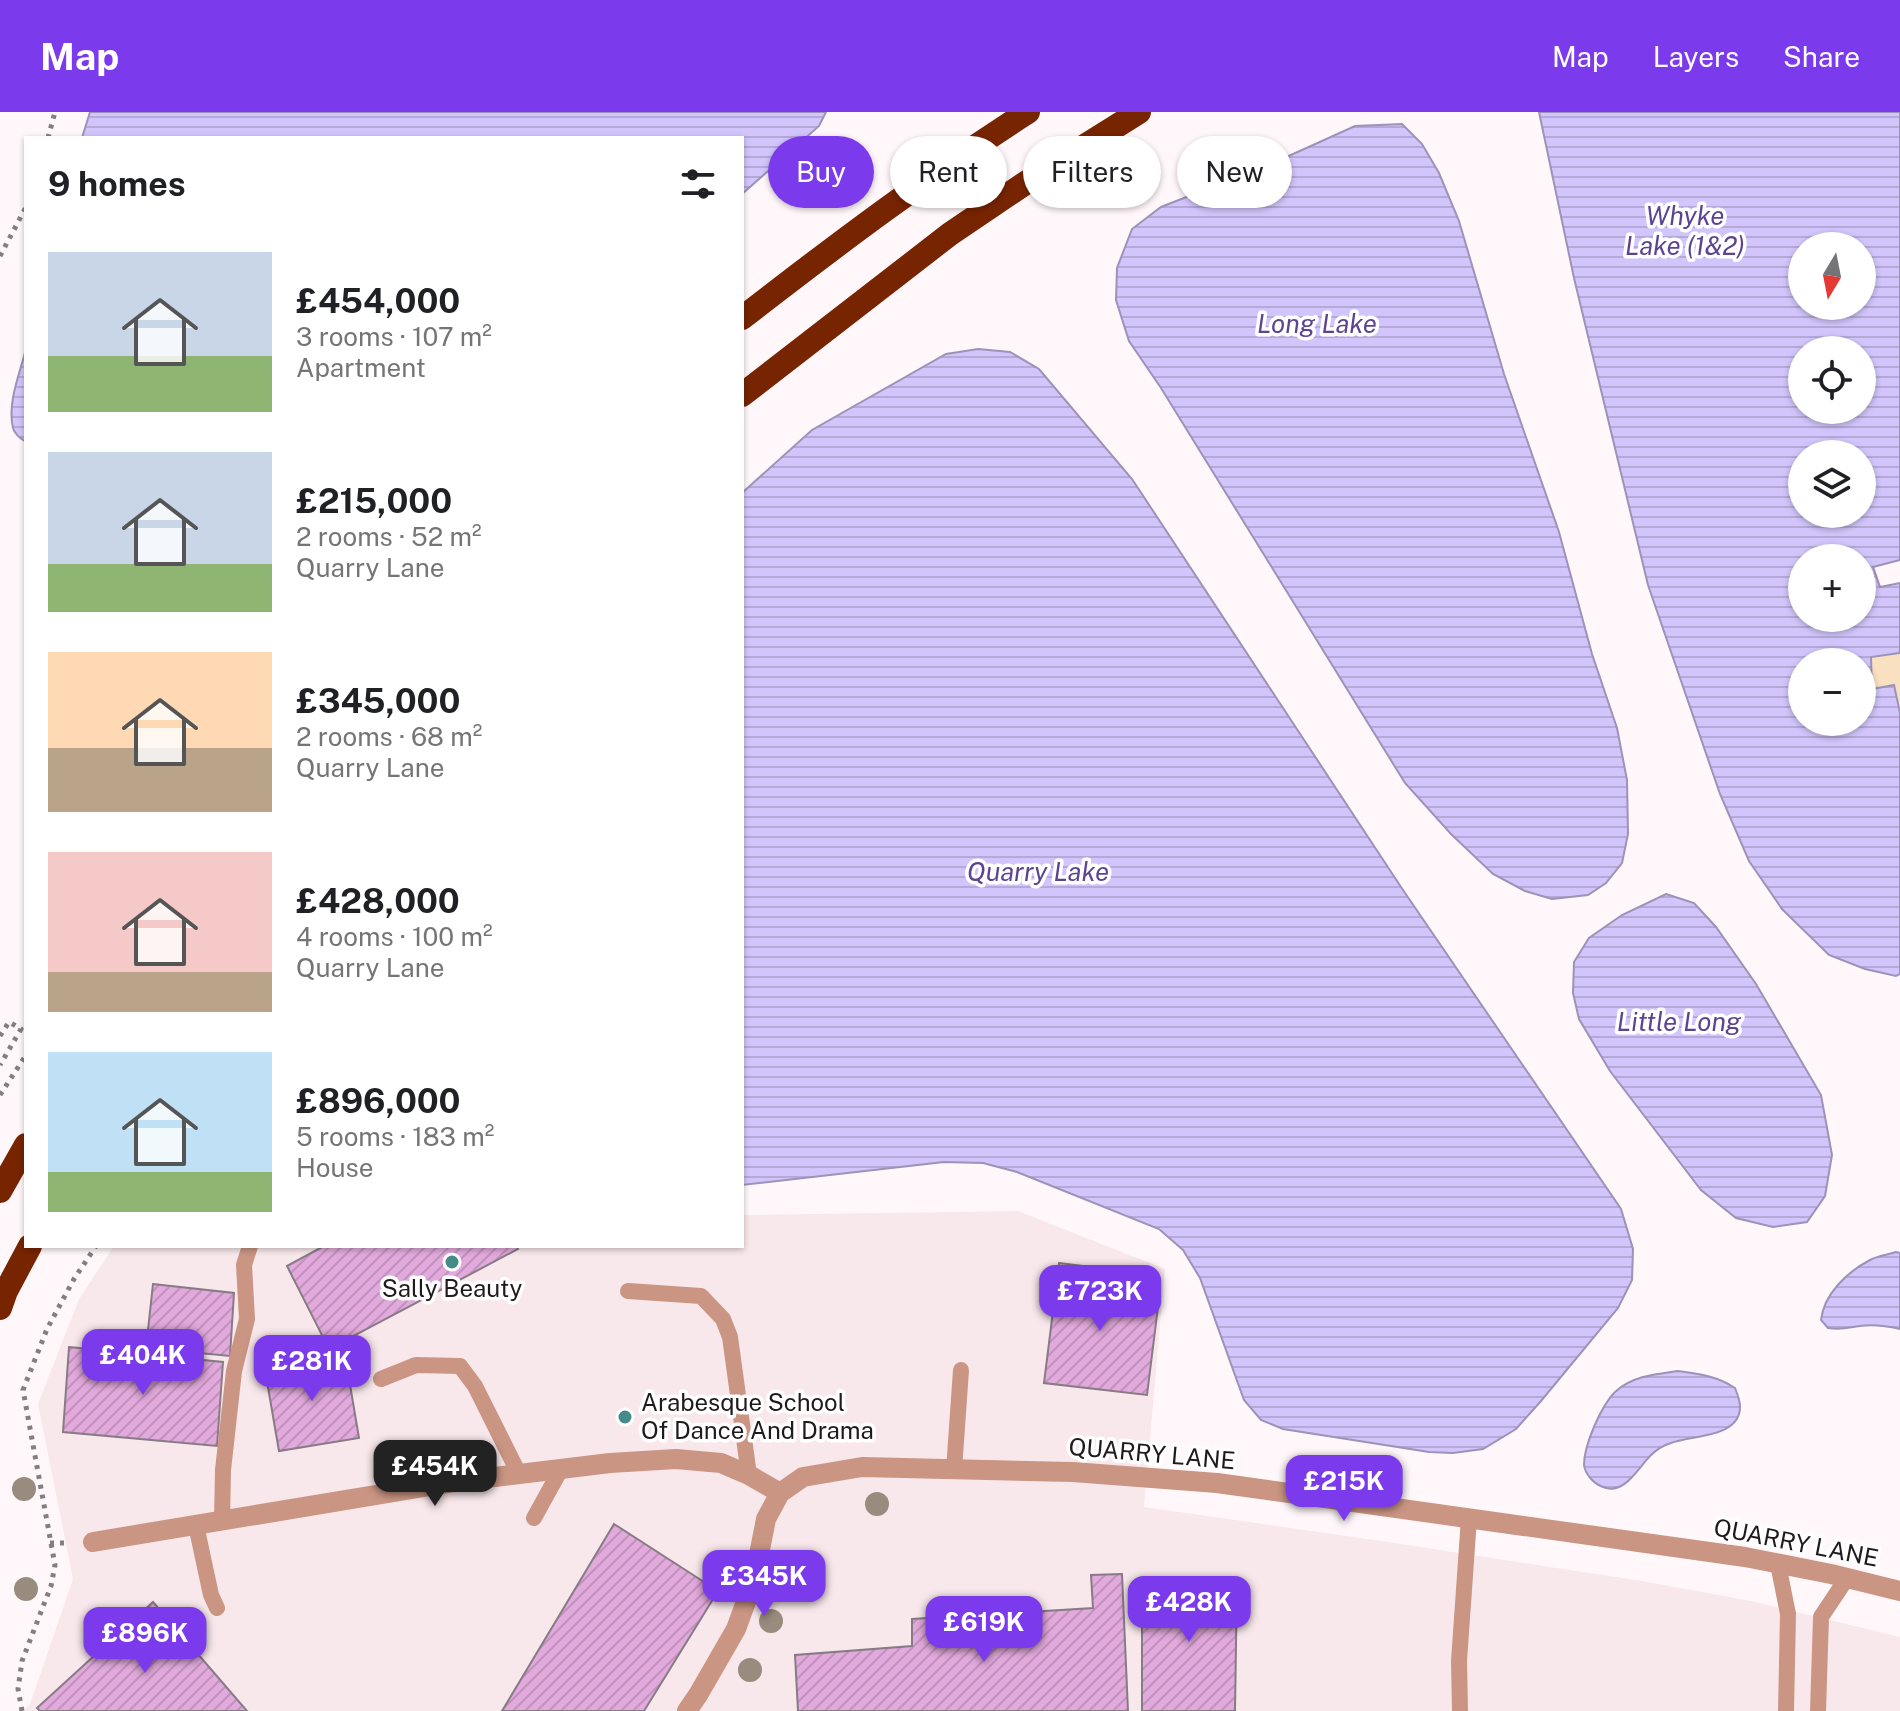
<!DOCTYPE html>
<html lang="en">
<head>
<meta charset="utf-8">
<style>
	body { margin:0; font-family:"Public Sans",sans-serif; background:#f2f2f2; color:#202124; height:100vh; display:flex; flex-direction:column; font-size:30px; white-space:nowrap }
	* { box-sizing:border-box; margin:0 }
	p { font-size:26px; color:#757577 }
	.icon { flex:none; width:44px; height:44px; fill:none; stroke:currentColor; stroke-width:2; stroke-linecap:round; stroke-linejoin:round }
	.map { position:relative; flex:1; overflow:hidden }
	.sheet { position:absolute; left:24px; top:24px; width:720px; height:1112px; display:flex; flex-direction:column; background:#fff; border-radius:0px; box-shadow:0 2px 6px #0004 }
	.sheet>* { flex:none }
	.top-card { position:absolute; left:768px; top:24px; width:760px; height:72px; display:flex; gap:16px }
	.needle { width:52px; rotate:190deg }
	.tools { position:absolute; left:1788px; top:120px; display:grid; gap:16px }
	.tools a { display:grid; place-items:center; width:88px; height:88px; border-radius:50%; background:#fff; box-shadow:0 2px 6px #0004; font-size:40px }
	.price { position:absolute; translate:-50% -68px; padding:0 18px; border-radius:16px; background:#7c3aed; color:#fff; font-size:26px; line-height:52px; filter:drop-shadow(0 2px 4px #0008) }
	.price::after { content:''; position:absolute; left:50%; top:48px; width:24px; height:18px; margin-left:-12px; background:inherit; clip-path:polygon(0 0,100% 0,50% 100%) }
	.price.active { background:#222; color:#fff }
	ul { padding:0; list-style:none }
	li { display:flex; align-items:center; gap:24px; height:200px; padding:0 24px }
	li span { display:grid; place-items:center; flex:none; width:224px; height:160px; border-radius:0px; color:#555 }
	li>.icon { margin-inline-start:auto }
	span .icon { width:96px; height:96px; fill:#fffc; stroke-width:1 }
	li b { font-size:34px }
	h2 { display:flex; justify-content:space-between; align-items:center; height:96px; padding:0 24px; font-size:34px }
	.chip { padding:0 28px; border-radius:36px; background:#fff; box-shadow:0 2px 6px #0004; font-size:28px; line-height:72px }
	.chip.active { background:#7c3aed; color:#fff }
	header { display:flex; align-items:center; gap:48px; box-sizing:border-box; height:112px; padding:0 40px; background:#7c3aed; color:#fff }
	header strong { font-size:38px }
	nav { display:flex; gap:44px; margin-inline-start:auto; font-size:28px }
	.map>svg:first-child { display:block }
</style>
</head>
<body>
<header>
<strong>Map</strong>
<nav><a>Map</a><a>Layers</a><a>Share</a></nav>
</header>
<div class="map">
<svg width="1900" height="1599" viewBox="0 0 1900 1599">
	<defs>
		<pattern id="water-rules" width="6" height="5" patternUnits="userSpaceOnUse" patternTransform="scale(2)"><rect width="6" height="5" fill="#d2c5fb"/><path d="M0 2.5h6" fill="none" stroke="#b4a9d7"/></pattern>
		<pattern id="building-hatch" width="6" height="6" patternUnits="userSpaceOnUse" patternTransform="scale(2)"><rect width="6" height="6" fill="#e2a9dc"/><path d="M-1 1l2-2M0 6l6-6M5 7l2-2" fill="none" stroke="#c291bc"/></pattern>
	</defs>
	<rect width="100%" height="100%" fill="#fff7f9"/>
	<path fill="#f8e8eb" d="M1018 1099 1165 1157 1144 1395 1388 1430 1642 1469 1751 1489 1900 1525V1599H24L30 1592 73 1467 38 1292 79 1187 114 1134H742V1103Z"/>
	<path fill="#f9e0c0" d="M1900 538V601L1894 573 1872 577 1871 544 1899 541Z"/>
	<g fill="url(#water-rules)" stroke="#9d92b8" stroke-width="2" fill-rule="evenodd">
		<path d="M90 0H826L819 14 742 82V26H82Z"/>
		<path d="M1539 0H1900V448L1873 455 1880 475 1900 471V538L1899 541 1871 545 1872 577 1894 573 1900 601V862L1896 864 1865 857 1829 843 1782 797 1749 749 1720 682 1648 473 1574 166ZM1862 134V194H1802V134ZM1862 238V298H1802V238ZM1862 342V402H1802V342ZM1862 446V506H1802V446ZM1862 550V610H1802V550Z"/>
		<path d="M1402 12 1422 32 1439 61 1459 109 1504 262 1559 420 1592 542 1617 616 1627 668 1628 722 1622 751 1606 771 1588 783 1552 787 1525 779 1493 762 1451 722 1405 671 1161 276 1129 229 1116 188 1117 156 1132 117 1161 95 1271 52 1355 14Z"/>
		<path d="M26 237V330C21 327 15 323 13 316 7 291 20 261 26 237Z"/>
		<path d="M978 237 1010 240 1039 257 1132 367 1403 778 1621 1097 1633 1137 1632 1168 1618 1196 1541 1289 1516 1317 1483 1337 1453 1341 1429 1340 1283 1317 1261 1308 1244 1288 1200 1166 1183 1138 1159 1117 1017 1060 983 1051 944 1050 742 1073V381L812 318 946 242Z"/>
		<path d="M1666 782 1694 791 1716 815 1756 872 1821 983 1832 1043 1825 1084 1807 1110 1773 1115 1736 1106 1701 1078 1610 959 1579 907 1573 881 1574 850 1589 826 1622 803Z"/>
		<path d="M1896 1140 1900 1141V1217C1887 1214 1874 1212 1860 1214 1846 1216 1842 1218 1828 1216L1821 1208C1824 1182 1847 1160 1870 1148 1878 1144 1887 1143 1896 1140Z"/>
		<path d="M1678 1259C1699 1262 1717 1264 1735 1276 1737 1281 1740 1289 1740 1294 1741 1326 1691 1323 1671 1331 1664 1333 1655 1339 1650 1344 1638 1356 1624 1384 1603 1375 1594 1372 1585 1362 1584 1353 1584 1333 1601 1294 1615 1280 1632 1264 1656 1262 1678 1259Z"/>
	</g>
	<g fill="url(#building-hatch)" stroke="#877b85" stroke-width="2">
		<path d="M324 1134H516L518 1137 329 1237 287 1154Z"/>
		<path d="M1059 1151 1116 1158 1113 1180 1159 1187 1147 1283 1044 1271Z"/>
		<path d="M153 1172 234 1181 230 1244 146 1236Z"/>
		<path d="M69 1235 223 1250 217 1334 63 1320Z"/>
		<path d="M345 1243 359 1326 279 1339 265 1258Z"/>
		<path d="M614 1412 718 1479 644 1599H502Z"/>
		<path d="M1122 1462 1128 1599H798L795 1543 912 1534V1507L1093 1496 1091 1463Z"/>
		<path d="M1142 1466H1237L1235 1599H1142Z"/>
		<path d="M153 1490 247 1599H40L37 1596Z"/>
	</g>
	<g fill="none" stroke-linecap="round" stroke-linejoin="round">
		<g stroke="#857e80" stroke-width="5" stroke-dasharray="4 6" stroke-linecap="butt">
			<path d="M48 26 55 0"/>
			<path d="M0 144 26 95"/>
			<path d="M0 924 9 910 21 917 0 953"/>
			<path d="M0 983 26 943"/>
			<path d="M50 1431H69"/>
			<path d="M22 1599 18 1577 22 1549 51 1474 55 1453 23 1278 47 1217 74 1167 96 1134"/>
		</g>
		<g stroke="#ca9583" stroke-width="16">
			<path d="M628 1179 701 1184 723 1207 730 1225 749 1363"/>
			<path d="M381 1267 416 1253 460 1254 475 1274 519 1362"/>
			<path d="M954 1358 961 1258"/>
			<path d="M534 1406 561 1357"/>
			<path d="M222 1409 223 1358 234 1259 247 1207 244 1153 250 1134"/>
			<path d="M196 1413 211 1483 217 1496"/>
			<path d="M1778 1452 1788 1502 1786 1599"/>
			<path d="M1460 1599 1459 1549 1469 1406"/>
			<path d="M1818 1599 1821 1505 1847 1466"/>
		</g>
		<g stroke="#ca9583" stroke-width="20">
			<path d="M93 1430 454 1370 610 1351 676 1347 721 1351 749 1363 780 1381"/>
			<path d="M687 1599 698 1583 736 1517 754 1468 766 1407 780 1381 803 1365 862 1355 1073 1360 1217 1371 1745 1445 1831 1462 1900 1479"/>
		</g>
		<g stroke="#772401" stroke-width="24">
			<path d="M742 206C835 134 929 63 1028 0"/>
			<path d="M742 283 950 122 1024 72 1139 0"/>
			<path d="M0 1079 26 1033"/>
			<path d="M0 1196 6 1179 30 1134"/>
		</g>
	</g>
	<g fill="#998b7d">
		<circle cx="24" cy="1377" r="12"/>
		<circle cx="877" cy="1392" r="12"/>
		<circle cx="26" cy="1477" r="12"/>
		<circle cx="771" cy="1509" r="12"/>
		<circle cx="750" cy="1558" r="12"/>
	</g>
	<g fill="#458c89" stroke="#fff" stroke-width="3">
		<circle cx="452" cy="1150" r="8"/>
		<circle cx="625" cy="1305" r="8"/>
	</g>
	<g text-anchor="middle" stroke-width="7" stroke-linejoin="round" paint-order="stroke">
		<g font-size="24" fill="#211a1c" stroke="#fff">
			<text x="452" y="1185">Sally Beauty</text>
			<text x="641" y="1299" text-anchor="start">Arabesque School<tspan x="641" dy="28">Of Dance And Drama</tspan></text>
		</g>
		<g font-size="24" fill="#211a1c" stroke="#fff">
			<text transform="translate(1152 1342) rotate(5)" y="8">QUARRY LANE</text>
			<text transform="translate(1796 1431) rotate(11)" y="8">QUARRY LANE</text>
		</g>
		<g font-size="26" font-style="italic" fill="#5d4492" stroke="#fff">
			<text x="1685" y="113">Whyke<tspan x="1685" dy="30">Lake (1&amp;2)</tspan></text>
			<text x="1317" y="221">Long Lake</text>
			<text x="1038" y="769">Quarry Lake</text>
			<text x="1679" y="919">Little Long</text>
		</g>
	</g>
</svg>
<div class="tools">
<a><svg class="needle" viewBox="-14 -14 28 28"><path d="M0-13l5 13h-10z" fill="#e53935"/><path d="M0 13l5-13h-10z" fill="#757577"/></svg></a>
<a><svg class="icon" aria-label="locate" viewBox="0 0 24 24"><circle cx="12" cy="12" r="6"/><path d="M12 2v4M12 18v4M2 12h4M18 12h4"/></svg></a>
<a><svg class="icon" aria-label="layers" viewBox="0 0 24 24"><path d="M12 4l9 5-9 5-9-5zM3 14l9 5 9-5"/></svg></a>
<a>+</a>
<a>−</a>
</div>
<b class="price" style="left:1100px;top:1221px">£723K</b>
<b class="price" style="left:143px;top:1285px">£404K</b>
<b class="price" style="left:312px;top:1291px">£281K</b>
<b class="price active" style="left:435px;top:1396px">£454K</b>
<b class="price" style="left:1344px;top:1411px">£215K</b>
<b class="price" style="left:764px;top:1506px">£345K</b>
<b class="price" style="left:1189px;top:1532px">£428K</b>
<b class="price" style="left:984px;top:1552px">£619K</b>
<b class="price" style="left:145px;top:1563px">£896K</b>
<div class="top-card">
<a class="chip active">Buy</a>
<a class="chip">Rent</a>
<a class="chip">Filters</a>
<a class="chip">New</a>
</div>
<section class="sheet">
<h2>9 homes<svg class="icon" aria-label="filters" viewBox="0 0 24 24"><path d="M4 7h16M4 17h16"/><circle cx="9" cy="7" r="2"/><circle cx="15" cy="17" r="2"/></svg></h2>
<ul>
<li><span style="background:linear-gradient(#c9d6e8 65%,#8fb573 0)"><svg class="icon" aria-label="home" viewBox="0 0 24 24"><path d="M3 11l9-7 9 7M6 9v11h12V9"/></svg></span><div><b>£454,000</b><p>3 rooms · 107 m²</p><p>Apartment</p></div></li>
<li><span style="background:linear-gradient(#c9d6e8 70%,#8fb573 0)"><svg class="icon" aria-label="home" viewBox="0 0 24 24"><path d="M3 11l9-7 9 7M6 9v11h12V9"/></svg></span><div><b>£215,000</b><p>2 rooms · 52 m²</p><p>Quarry Lane</p></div></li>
<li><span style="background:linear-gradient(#ffd9b3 60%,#b9a48a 0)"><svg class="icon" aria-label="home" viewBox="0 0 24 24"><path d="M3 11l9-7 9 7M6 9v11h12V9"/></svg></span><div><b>£345,000</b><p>2 rooms · 68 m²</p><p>Quarry Lane</p></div></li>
<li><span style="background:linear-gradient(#f6c9c9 75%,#b9a48a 0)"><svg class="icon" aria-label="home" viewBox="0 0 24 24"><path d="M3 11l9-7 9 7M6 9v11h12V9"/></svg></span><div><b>£428,000</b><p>4 rooms · 100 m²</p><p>Quarry Lane</p></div></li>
<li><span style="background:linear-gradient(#bfe0f5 75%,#8fb573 0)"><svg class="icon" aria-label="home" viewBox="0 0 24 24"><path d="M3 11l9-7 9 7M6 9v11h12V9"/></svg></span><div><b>£896,000</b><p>5 rooms · 183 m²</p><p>House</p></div></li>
</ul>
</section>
</div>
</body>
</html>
